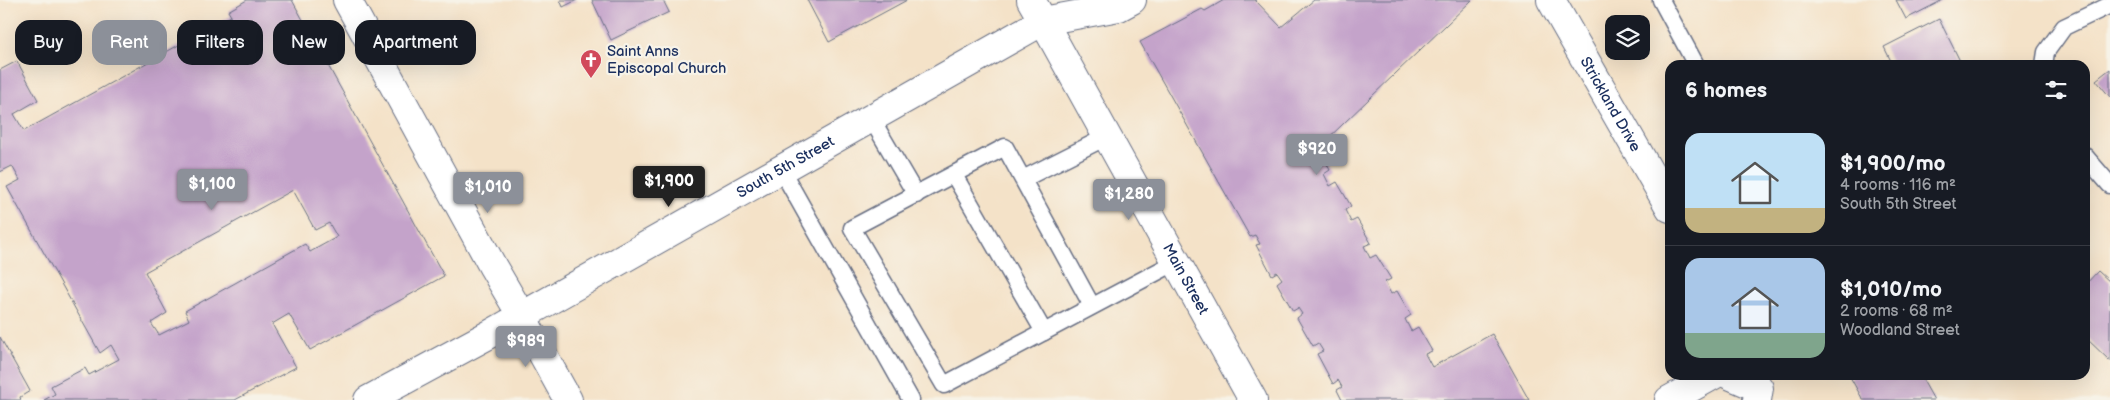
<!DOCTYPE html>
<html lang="en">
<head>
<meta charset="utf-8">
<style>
	body { margin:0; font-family:"Balsamiq Sans",sans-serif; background:#20242c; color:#f1f3f6; height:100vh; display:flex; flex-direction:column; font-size:19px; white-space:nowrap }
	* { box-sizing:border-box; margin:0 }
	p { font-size:16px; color:#9ea1a6 }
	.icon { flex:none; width:28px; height:28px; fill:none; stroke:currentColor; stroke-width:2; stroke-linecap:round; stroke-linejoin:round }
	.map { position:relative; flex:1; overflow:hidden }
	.sheet { position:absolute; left:1665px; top:60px; width:425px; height:320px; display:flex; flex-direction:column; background:#171b24; border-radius:15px; box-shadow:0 5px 20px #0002 }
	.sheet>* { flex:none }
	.top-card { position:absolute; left:15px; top:20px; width:475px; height:45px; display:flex; gap:10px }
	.buttons { position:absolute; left:1605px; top:15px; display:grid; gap:10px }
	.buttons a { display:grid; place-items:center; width:45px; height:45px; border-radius:10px; background:#171b24; box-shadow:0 5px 20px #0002; font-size:25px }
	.price { position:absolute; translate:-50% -42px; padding:0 11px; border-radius:5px; background:#8c9099; color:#fff; font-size:16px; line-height:32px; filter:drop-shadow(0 1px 2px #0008) }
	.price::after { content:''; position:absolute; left:50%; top:30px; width:15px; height:11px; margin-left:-8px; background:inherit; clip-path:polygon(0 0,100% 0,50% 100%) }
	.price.selected { background:#222; color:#fff }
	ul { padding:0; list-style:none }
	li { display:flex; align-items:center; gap:15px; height:125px; padding:0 20px }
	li+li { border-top:1px solid #363941 }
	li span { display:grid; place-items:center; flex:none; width:140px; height:100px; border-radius:15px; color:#555 }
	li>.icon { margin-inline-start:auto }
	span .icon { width:60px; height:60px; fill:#fffc; stroke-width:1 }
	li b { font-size:21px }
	h2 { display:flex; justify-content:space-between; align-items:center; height:60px; padding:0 20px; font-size:21px }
	.pill { padding:0 18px; border-radius:15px; background:#171b24; box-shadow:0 5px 20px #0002; font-size:18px; line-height:45px }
	.pill.selected { background:#8c9099; color:#fff }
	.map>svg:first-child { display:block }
</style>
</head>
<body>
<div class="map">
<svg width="2110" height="400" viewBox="0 0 2110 400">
	<rect width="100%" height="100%" fill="#f7f3e8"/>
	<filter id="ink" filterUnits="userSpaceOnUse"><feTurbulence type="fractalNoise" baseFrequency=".02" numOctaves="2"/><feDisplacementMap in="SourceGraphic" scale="10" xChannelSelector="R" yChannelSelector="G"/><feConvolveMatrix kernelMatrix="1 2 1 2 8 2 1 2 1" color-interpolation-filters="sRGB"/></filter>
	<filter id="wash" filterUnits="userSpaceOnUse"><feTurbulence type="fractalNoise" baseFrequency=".0096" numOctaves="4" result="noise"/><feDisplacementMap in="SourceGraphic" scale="20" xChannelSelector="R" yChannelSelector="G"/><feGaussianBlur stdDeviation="1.12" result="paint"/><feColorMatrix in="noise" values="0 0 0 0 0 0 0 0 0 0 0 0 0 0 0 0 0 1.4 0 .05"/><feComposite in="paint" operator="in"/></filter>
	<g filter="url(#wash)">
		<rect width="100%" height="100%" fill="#f4e2c8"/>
		<g id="blocks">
			<g fill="#c4a3ca" fill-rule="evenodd">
				<path d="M247 0H292L444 276 310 350 289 314 272 324 296 367 235 400H44L55 394 51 386 85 368 89 375 119 359 111 345 100 353 7 187 20 180 12 166 0 172V70L17 61 38 100 14 114 24 131 231 16 228 11ZM293 190 315 230 329 223 337 237 310 252 305 244 185 311 189 320 159 335 151 323 167 313 145 272Z"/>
				<path d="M560 0H577L563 7Z"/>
				<path d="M592 0H663L669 12 611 40Z"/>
				<path d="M807 0H907L829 42Z"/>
				<path d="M1224 0H1255L1281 27 1314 0H1472L1318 148 1330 170 1324 174 1330 186 1337 182 1351 206 1345 210 1351 222 1357 219 1371 243 1364 246 1370 258 1376 255 1391 279 1385 282 1391 294 1397 291 1411 315 1405 319 1411 331 1418 327 1432 351 1425 354 1432 367 1492 334 1529 400H1342L1337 390 1342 387 1338 380 1333 384 1317 354 1323 351 1318 343 1313 346 1297 318 1302 314 1298 308 1293 311 1277 283 1282 279 1277 272 1272 275 1256 245 1260 244 1255 235 1250 237 1140 42 1202 9 1205 11Z"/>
				<path d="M1896 0H1943L1906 19Z"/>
				<path d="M1939 19 1962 65H1893L1884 47Z"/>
				<path d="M2110 69V97L2096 80Z"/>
				<path d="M2098 271 2110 282V361L2085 337V285Z"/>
				<path d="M0 337 30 391 20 397 21 400H0Z"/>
				<path d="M1849 375H1920L1934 400H1863Z"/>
			</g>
		</g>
	</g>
	<g filter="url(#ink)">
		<use href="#blocks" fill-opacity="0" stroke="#676e83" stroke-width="1"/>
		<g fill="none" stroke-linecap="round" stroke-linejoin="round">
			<g stroke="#676e83" stroke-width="19">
				<g id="service">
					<path d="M1661 0 1696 65"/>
					<path d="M2044 65 2046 52 2064 27 2110 5"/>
					<path d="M871 118 916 195"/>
					<path d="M2085 156 2110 185"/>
					<path d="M781 169 911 400"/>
					<path d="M954 175 1044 332"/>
					<path d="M1023 179 1106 137"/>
					<path d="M1092 306 1005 147 852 228 944 385 1176 262"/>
				</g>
			</g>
			<g stroke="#676e83" stroke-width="30">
				<g id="minor">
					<path id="s1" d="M1551 0 1670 208"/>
					<path d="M1729 375 1759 388 1757 400"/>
					<path d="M1669 400 1714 375"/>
				</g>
			</g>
			<g stroke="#676e83" stroke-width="30">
				<path id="tertiary" d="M521 315 568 400"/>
			</g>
			<g stroke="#676e83" stroke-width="30">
				<g id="secondary">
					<path d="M347 0 493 267 521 315"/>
					<path id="s2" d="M368 400 492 333 1043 21 1253 400"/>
				</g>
			</g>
			<g stroke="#676e83" stroke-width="30">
				<g id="primary">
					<path d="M1031 0 1043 21"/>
					<path d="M1043 21 1119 7 1132 0"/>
				</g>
			</g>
			<use href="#service" stroke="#fff" stroke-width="16"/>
			<use href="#minor" stroke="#fff" stroke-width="28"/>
			<use href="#tertiary" stroke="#fff" stroke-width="28"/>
			<use href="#secondary" stroke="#fff" stroke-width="28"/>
			<use href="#primary" stroke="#fff" stroke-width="28"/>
		</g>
	</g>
	<defs>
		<g id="church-pin" transform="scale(1.125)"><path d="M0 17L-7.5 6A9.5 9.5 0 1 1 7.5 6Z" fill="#d1495b" stroke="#f7f3e8"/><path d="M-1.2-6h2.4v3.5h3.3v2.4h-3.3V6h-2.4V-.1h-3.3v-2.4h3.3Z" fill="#fff"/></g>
	</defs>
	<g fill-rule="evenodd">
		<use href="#church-pin" x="591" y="60"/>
	</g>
	<g text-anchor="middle" stroke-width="4.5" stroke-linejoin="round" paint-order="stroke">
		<g font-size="15" fill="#1b2f5e" stroke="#f7f3e8" text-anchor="start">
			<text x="607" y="56">Saint Anns<tspan x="607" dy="17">Episcopal Church</tspan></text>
		</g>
		<g font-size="15" fill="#1b2f5e" stroke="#f7f3e8">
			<text dy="5" stroke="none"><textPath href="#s1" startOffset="120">Strickland Drive</textPath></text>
			<text dy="5" stroke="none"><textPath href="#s2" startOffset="478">South 5th Street</textPath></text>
			<text dy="5" stroke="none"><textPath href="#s2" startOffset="1069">Main Street</textPath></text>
		</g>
	</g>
</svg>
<div class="buttons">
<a><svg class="icon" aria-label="layers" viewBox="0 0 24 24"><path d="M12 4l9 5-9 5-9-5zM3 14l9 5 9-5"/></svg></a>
</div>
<b class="price" style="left:1317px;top:176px">$920</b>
<b class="price selected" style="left:669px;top:208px">$1,900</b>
<b class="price" style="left:212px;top:211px">$1,100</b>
<b class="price" style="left:488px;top:214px">$1,010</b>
<b class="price" style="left:1129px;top:221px">$1,280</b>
<b class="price" style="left:526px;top:368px">$989</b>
<div class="top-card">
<a class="pill">Buy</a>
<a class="pill selected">Rent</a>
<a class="pill">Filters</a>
<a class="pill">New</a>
<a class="pill">Apartment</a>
</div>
<section class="sheet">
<h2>6 homes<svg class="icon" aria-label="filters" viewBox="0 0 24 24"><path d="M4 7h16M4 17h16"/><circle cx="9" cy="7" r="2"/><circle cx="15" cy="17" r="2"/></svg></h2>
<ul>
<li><span style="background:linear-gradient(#bfe0f5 75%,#c2b280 0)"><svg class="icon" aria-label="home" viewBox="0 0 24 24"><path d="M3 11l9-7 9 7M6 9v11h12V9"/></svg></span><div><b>$1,900/mo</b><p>4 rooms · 116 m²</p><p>South 5th Street</p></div></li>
<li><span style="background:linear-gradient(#a9c7e8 75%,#7fa58c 0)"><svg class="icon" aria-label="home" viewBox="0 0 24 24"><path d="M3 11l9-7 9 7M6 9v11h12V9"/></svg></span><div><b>$1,010/mo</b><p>2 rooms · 68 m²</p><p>Woodland Street</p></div></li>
</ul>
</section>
</div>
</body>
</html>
